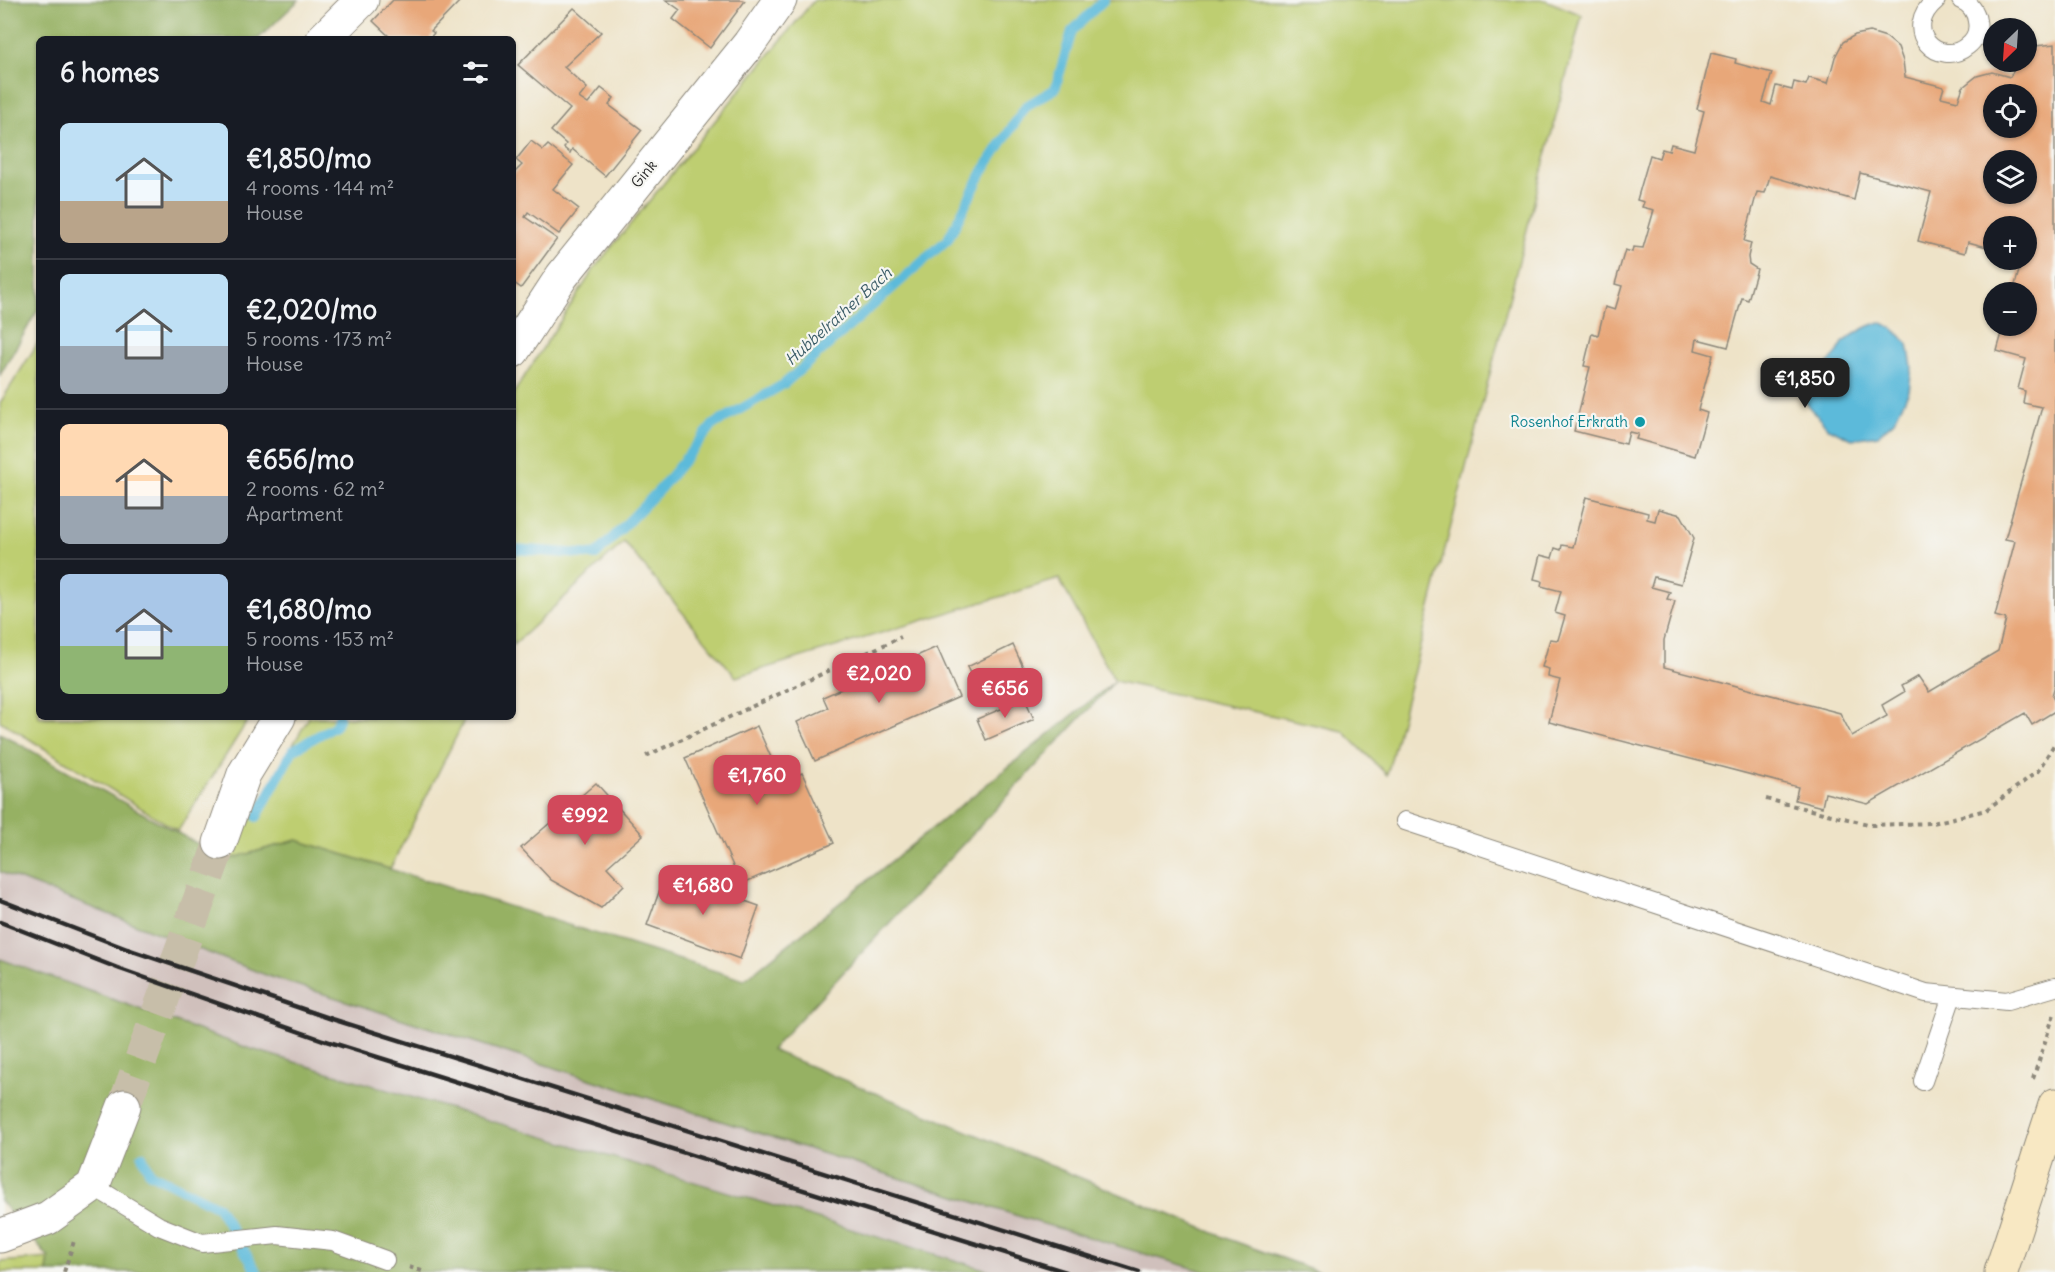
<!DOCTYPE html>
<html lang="en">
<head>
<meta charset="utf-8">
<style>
	body { margin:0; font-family:Delius,sans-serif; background:#242831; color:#f1f3f6; height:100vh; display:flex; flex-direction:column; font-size:22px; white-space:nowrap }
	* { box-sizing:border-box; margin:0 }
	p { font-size:20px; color:#9ea1a6 }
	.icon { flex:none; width:33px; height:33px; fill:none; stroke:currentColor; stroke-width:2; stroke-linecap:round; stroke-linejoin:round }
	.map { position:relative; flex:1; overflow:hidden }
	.panel { position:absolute; left:36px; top:36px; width:480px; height:684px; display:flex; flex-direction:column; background:#171b24; border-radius:9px; box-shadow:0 2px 4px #0004 }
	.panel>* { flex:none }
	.needle { width:39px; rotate:205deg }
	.tools { position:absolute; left:1983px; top:18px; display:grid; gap:12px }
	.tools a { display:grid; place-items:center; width:54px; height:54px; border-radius:50%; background:#171b24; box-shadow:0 2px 4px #0004; font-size:30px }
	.price { position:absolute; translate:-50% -51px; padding:0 14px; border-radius:12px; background:#d1495b; color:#fff; font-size:20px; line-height:39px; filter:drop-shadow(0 2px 3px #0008) }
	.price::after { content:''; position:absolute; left:50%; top:36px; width:18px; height:14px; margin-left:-9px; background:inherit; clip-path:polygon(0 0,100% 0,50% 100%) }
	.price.selected { background:#222; color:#fff }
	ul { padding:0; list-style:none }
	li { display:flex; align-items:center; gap:18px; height:150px; padding:0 24px }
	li+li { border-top:2px solid #363941 }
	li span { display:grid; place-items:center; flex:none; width:168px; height:120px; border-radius:9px; color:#555 }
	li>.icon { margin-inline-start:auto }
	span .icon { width:72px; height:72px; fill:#fffc; stroke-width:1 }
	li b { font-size:26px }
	h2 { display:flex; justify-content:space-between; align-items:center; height:72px; padding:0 24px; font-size:26px }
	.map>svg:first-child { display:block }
</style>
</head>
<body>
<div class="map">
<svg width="2055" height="1272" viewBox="0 0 2055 1272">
	<rect width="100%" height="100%" fill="#f6f6f2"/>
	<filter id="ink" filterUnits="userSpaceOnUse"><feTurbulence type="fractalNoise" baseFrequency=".0167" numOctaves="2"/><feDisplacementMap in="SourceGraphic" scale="12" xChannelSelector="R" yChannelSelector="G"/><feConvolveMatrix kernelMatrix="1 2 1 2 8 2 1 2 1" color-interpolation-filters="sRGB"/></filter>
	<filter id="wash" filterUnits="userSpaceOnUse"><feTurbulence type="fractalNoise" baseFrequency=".008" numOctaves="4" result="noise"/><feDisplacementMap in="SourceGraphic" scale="24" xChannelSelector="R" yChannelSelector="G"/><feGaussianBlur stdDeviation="1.35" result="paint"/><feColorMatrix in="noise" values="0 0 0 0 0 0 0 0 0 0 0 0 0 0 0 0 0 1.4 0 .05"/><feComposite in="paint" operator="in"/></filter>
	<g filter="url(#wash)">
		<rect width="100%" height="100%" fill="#eee3c8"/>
		<path fill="#d0c0bc" d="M0 872 271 977 1037 1222 1206 1272H994L248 1048 0 959Z"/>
		<g fill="#bece71" stroke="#747c4e" stroke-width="1.5">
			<path d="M814 0H1545L1582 15 1387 775 1343 731 1115 681 1059 579 736 677 624 542 513 645V394L596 266Z"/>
			<path d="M39 341V717H250L178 831 0 721V403Z"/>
			<path d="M309 717H466L390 869 297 840 227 860Z"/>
			<path d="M49 1258 47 1272H0V1262Z"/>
		</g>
		<g fill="#96b163" stroke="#606e47" stroke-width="1.5">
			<path d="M0 0H299L258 39H39V308L0 375Z"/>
			<path d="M1115 681 771 1050 1231 1240 1320 1272H1206L1037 1222 271 977 0 872V733L226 860 297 840 744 980Z"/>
			<path d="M0 959 248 1048 994 1272H47L49 1258 0 1201Z"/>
		</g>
		<path fill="#5cbada" stroke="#447282" stroke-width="1.5" d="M1880 322 1894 329 1908 344 1912 367 1909 391 1894 421 1878 435 1852 439 1828 428 1809 407 1801 393 1808 376 1825 366 1836 355 1844 341 1864 328Z"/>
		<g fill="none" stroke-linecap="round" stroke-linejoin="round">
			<g stroke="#5cbada" stroke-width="10">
				<path d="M513 549 596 555 660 489 713 425 784 384 948 239 983 171 1026 106 1055 89 1072 31 1104 0"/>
				<path d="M257 817 293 750 335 726 339 717"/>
				<path d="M142 1156 150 1173 218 1207 257 1272"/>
			</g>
		</g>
		<g id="blocks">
			<g fill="#e8a779" fill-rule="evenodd">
				<path d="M393 0H461L431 31 434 33 429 39H392L373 21Z"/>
				<path d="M666 0H742L745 1 710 48 673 19 680 10Z"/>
				<path d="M574 8 601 32 564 67 587 88 579 98 588 104 601 88 614 98 609 105 642 130 605 176 572 149 570 153 564 148 566 144 551 131 570 109 518 65Z"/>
				<path d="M1870 32 1886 37 1898 47 1903 61 1905 77 1944 87 1941 97 1958 101 1963 87 1977 76 1992 72 2010 77 2018 62H2026V53L2035 46 2055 44V685L2052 696 2055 702V711L2032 725 2025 713 1868 804 1825 793 1822 807 1795 800 1798 787 1549 722 1560 680 1548 677 1549 669 1542 667 1550 639 1558 640 1565 616 1555 613 1561 591 1541 586 1542 581 1534 579 1540 555 1552 558 1555 548 1561 550 1562 545 1573 547 1586 497 1648 513 1647 519 1655 521 1658 509 1681 515 1694 538 1681 584 1654 577 1651 587 1670 592 1667 599 1675 601 1664 640V667L1840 713 1852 736 1887 716 1882 705 1904 692 1901 686 1918 676 1929 692 1998 651 2006 619 1995 616 2015 541 2005 539 2042 407 2023 403 2025 391 2018 389 2026 359 1997 351 2004 326H2026V292H2013L2022 260H2026V226H1994V249L1968 242 1965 253 1918 241 1931 192 1860 173 1854 200 1770 176 1765 193 1757 192 1744 241 1751 243 1748 257 1749 264 1757 269 1748 300 1742 298 1728 347 1697 339 1695 350 1713 355 1698 410 1707 413 1695 456 1636 439 1638 434 1629 432 1626 444 1574 431 1590 367 1584 366 1592 333 1598 335 1605 307 1615 310 1622 286 1615 284 1625 250 1632 252 1633 247 1643 248 1654 210 1642 207 1644 202 1637 200 1650 155 1659 158 1662 149 1669 151 1671 144 1694 150 1704 111 1697 109 1711 53 1736 59 1735 63 1772 73 1763 102 1771 105 1776 86 1792 90 1794 82 1806 85 1809 78 1828 83 1835 57 1843 42 1855 35ZM1994 94H2026V128H1994ZM1994 160H2026V194H1994Z"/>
				<path d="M531 141 543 150 548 145 573 165 553 189 579 209 559 234 528 212 525 217 557 239 521 288 513 282V174L522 165 516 160Z"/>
				<path d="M1013 645 1023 667 978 689 967 667Z"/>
				<path d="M937 647 959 697 815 761 797 722 828 708 823 697Z"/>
				<path d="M1025 699 1034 719 986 740 977 719Z"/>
				<path d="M757 726 782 782 802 773 834 843 741 884 685 758Z"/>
				<path d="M596 783 643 835 607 867 624 885 601 908 551 880 521 848Z"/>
				<path d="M666 873 759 906 740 959 647 925Z"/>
			</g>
		</g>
	</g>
	<g filter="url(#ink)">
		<use href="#blocks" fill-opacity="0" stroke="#8c877a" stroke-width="1.5"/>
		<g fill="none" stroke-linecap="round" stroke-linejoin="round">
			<path stroke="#c7bea9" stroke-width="33" stroke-dasharray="33 16" stroke-linecap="butt" d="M124 1106 220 843"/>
			<g stroke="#8c877a" stroke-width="20">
				<g id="lane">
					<path d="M1936 0C1899 31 1940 69 1967 46 1975 40 1979 31 1977 21 1976 12 1970 3 1961 0"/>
					<path d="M1405 821 1926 993 2007 1001 2055 987"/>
					<path d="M1923 1081 1952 996"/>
					<path d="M93 1186 159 1226 202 1243 277 1235 333 1241 385 1260"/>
				</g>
			</g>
			<g stroke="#8c877a" stroke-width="35">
				<g id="street">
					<path d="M323 39 362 0"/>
					<path d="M513 351 562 276 749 44 780 0"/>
					<path d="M220 843 244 774 279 717"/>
					<path d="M0 1236 48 1218 93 1186 124 1106"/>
				</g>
			</g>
			<g stroke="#8c877a" stroke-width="35">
				<path id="secondary" d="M2001 1272 2055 1105"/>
			</g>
			<g stroke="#8c877a" stroke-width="4" stroke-dasharray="4.5 4.5" stroke-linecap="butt">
				<path d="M646 756 901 637"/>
				<path d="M1766 799 1872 825 1933 823 1986 810 2038 771 2055 743"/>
				<path d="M2033 1079 2054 1014"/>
				<path d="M409 1267 425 1272"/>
				<path d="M64 1272 74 1241"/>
			</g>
			<use href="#lane" stroke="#fff" stroke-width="18"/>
			<use href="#street" stroke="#fff" stroke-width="33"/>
			<use href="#secondary" stroke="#f8e8c3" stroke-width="33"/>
			<g stroke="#2b2b2b" stroke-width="4.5">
				<path d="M0 900 127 949 332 1019 1139 1272"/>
				<path d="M0 922 120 969 323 1040 1066 1272"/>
			</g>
		</g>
	</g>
	<circle fill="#0f9aa8" stroke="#f6f6f2" stroke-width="2" cx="1640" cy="422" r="6"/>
	<g text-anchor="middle" stroke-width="4.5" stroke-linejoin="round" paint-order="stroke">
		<g font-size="15" fill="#2b2b2b" stroke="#f6f6f2">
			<text transform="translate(644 174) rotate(-51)" y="5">Gink</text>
		</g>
		<g font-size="15" fill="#0d838f" stroke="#f6f6f2" text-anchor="end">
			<text x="1628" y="427">Rosenhof Erkrath</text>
		</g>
		<g font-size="16" font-style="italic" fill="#3c5d68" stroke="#f6f6f2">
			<text transform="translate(838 316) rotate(-42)" y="6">Hubbelrather Bach</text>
		</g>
	</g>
</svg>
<div class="tools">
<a><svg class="needle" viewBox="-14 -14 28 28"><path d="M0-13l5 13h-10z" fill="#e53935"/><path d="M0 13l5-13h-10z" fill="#9ea1a6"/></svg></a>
<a><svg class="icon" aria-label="locate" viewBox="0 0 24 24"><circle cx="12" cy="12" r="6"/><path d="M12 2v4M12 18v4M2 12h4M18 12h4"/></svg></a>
<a><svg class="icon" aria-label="layers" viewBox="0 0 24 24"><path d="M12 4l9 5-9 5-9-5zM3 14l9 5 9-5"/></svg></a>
<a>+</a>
<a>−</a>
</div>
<b class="price selected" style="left:1805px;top:409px">€1,850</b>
<b class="price" style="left:879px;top:704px">€2,020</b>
<b class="price" style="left:1005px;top:719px">€656</b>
<b class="price" style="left:757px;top:806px">€1,760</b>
<b class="price" style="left:585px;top:846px">€992</b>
<b class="price" style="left:703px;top:916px">€1,680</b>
<section class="panel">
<h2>6 homes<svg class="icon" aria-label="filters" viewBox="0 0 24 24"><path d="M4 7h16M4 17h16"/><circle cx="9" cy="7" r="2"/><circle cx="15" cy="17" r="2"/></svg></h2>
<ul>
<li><span style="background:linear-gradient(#bfe0f5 65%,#b9a48a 0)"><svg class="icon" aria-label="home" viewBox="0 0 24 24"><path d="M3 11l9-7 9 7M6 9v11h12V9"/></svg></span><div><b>€1,850/mo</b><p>4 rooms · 144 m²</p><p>House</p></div></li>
<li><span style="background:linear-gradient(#bfe0f5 60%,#9aa5b1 0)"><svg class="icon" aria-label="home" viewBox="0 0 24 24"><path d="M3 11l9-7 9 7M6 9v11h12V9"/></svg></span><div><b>€2,020/mo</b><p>5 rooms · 173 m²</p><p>House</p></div></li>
<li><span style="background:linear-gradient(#ffd9b3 60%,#9aa5b1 0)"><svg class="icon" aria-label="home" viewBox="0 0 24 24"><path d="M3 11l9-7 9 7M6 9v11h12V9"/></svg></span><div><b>€656/mo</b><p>2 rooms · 62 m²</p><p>Apartment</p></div></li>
<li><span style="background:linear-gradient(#a9c7e8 60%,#8fb573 0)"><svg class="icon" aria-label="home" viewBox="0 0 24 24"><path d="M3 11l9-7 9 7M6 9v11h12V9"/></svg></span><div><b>€1,680/mo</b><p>5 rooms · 153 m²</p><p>House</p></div></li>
</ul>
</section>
</div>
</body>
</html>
